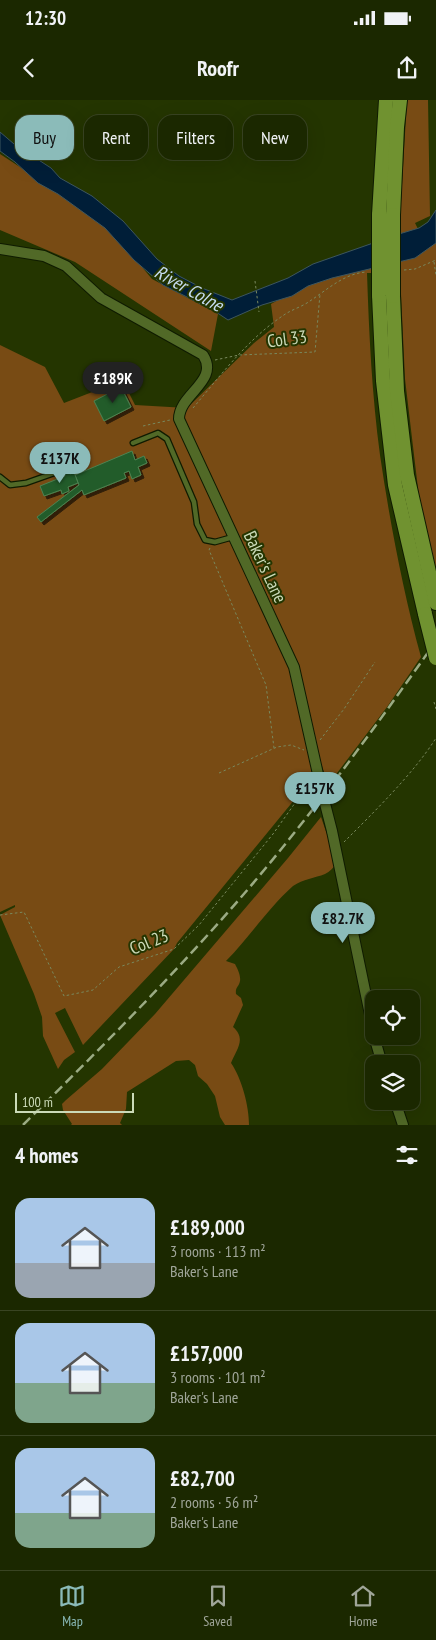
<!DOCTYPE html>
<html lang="en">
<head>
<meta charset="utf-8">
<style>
	body { margin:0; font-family:"PT Sans Narrow",sans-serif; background:#28340f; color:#f1f3f6; height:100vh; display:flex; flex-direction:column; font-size:19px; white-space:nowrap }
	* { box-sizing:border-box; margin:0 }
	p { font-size:16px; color:#a0a699 }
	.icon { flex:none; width:28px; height:28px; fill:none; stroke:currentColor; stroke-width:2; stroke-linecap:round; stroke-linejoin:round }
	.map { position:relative; height:1025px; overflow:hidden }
	.details { display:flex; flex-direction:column; background:#1b2800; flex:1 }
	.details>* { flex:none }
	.guide { position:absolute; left:15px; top:15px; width:406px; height:45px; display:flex; gap:10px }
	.controls { position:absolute; left:365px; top:890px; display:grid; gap:10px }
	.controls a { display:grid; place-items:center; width:55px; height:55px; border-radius:10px; background:#1b2800; box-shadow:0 5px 20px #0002,0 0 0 1px #394422; font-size:25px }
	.scale { position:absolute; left:15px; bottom:12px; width:119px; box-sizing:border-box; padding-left:5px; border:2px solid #cbdab8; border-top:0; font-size:14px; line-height:18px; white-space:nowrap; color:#cbdab8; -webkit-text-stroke:4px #243500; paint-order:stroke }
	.price { position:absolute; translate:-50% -42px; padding:0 11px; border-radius:18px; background:#8bbbb9; color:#111; font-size:16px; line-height:32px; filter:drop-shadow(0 1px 2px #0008) }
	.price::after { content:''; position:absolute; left:50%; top:30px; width:15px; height:11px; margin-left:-8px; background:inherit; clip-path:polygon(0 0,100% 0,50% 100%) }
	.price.selected { background:#222; color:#fff }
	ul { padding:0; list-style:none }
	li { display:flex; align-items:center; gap:15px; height:125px; padding:0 15px }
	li+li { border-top:1px solid #394422 }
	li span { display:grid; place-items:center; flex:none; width:140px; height:100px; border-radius:15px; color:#555 }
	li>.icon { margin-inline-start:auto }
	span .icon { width:60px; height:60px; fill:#fffc; stroke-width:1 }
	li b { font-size:21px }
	h2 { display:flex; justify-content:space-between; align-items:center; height:60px; padding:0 15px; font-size:21px }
	.tag { padding:0 18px; border-radius:15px; background:#1b2800; box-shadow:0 5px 20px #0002,0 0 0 1px #394422; font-size:18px; line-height:45px }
	.tag.selected { background:#8bbbb9; color:#111 }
	.status { display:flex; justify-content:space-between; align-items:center; height:35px; padding:0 25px; background:#1b2800; direction:ltr }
	.status svg { height:14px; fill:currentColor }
	header { display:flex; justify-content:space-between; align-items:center; height:65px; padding:0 15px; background:#1b2800; font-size:22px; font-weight:700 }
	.tab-bar { display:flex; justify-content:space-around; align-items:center; height:70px; border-top:1px solid #394422; background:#1b2800; font-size:14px; color:#a0a699 }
	.tab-bar a { display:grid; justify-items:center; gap:2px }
	.tab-bar .selected { color:#8bbbb9 }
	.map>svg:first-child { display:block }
</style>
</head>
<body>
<div class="status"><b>12:30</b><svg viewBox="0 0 49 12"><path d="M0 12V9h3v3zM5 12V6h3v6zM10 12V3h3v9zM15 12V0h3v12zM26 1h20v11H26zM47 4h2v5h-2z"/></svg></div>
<header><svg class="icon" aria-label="back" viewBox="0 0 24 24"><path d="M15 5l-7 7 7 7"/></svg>Roofr<svg class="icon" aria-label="share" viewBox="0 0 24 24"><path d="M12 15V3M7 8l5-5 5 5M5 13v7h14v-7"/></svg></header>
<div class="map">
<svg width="436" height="1025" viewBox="0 0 436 1025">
	<defs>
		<filter id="shadow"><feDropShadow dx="3" dy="3" stdDeviation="0" flood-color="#0009"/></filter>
	</defs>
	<rect width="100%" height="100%" fill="#243500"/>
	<g fill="#784b14">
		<path d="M407 0H428L430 116 415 123 418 129 399 135Z"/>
		<path d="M0 54 104 122 152 179 218 214 211 251 75 162 0 130Z"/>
		<path d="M436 134V478L419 397 405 279 400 173H367C369 234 372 295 380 355 390 423 403 491 421 557L387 607 328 685 322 666 177 843 174 849 83 945 65 908 55 913 75 952 64 960 58 969 43 936 42 917 34 894 0 815 15 807V805L0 812V245L45 267 64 303 118 282 124 283 135 305 187 308 254 243 274 227 271 204 338 167Z"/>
		<path d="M321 717 337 764C333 767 330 772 325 774 315 778 303 779 293 786 268 808 250 837 226 861L235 864C237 868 241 875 240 881 239 887 235 887 236 894L241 898 243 905 233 927C247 939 236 950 231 963 242 979 249 1006 249 1025H225L220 1017 215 996 207 984 198 976 195 965 189 960 176 961 127 992 126 1009 120 1023 122 1025H71L72 1024 63 1010 62 1004 66 1000 102 969 155 914 288 758Z"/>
	</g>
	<path fill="#001e38" stroke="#3d565e" d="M0 32 14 44 51 68 60 78 92 96 123 121 157 159 179 176 202 188 232 200 288 178 313 164 399 134 419 128 428 122 436 110V143L415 158 332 178 308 186 292 196 262 205 228 220 213 210 163 185 134 160 105 128 58 94 38 83 15 62 0 51Z"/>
	<g fill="#235b2b" stroke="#4c8351" filter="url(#shadow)">
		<path d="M121 287 131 307 104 321 94 301Z"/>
		<path d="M132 351 135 360 144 356 147 363 138 367 141 375 132 379 129 371 124 373 126 378 84 395 82 390 41 422 37 417 79 385 75 375Z"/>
		<path d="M68 371 70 374 74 372 78 383 68 387 69 391 62 394 61 390 44 396 40 386 65 376 64 373Z"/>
	</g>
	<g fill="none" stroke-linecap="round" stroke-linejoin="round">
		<g stroke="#0f1b00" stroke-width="7">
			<g id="service">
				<path d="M133 343 158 333 167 339 194 402 197 424 205 440 215 442 233 437"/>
				<path d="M0 377 10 385 26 383 74 366 82 362 85 356"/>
			</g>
		</g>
		<g stroke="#0f1b00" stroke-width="12">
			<g id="tertiary">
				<path d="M0 149 44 156 66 166 101 198 203 255C220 281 179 294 179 319L294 567 322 692"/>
				<path d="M332 731 374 934"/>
				<path d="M374 936 382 964"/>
				<path d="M395 1001 403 1025"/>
			</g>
		</g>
		<g stroke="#0f1b00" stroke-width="16">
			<g id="trunk">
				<path d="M379 115 386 0"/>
				<path d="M393 115 397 27 400 0"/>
				<path d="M379 195 383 281 395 385 425 514"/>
				<path d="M393 196 397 291 407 375 436 503"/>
			</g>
		</g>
		<g stroke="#79895e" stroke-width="1" stroke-dasharray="2.5 2.5" stroke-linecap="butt">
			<path d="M434 162 436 175"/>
			<path d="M404 170 415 169 436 160"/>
			<path d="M255 181 259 212"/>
			<path d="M215 260 239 255 315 252 320 194"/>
			<path d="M193 308C221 275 249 237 287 213 294 209 303 206 310 201 328 189 345 173 367 172"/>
			<path d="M143 326 170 320"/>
			<path d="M210 448 209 450 266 585 274 648"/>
			<path d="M434 602 436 609"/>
			<path d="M320 640 344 609 375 562"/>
			<path d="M219 673 277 647 291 645 304 650"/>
			<path d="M344 742C374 712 414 673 436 638"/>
			<path d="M0 815 24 812 64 896 93 890 119 867 174 849 199 825 273 734 310 682"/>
		</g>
		<use href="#service" stroke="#516927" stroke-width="4.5"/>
		<use href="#tertiary" stroke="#516927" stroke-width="10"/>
		<use href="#trunk" stroke="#709230" stroke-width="14"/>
		<path stroke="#9bab83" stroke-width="2.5" stroke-dasharray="10 5" stroke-linecap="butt" d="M23 1025C101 948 178 871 249 788 316 709 377 625 436 541"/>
		<g stroke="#0f1b00" stroke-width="12" stroke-linecap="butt">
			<path id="tertiary-bridge" d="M322 692 332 731"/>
		</g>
		<g stroke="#0f1b00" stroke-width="16" stroke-linecap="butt">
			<g id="trunk-bridge">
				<path d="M379 115V195"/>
				<path d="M393 115V196"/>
				<path d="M425 514 436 558"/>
			</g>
		</g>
		<use href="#tertiary-bridge" stroke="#516927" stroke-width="10"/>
		<use href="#trunk-bridge" stroke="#709230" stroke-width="14"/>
	</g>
	<g text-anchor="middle" stroke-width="4" stroke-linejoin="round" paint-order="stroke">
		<g font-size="18" fill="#cbdab8" stroke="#243500">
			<text transform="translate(287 239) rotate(-7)" y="6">Col 33</text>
			<text transform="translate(265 467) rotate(65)" y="6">Baker's Lane</text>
			<text transform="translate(149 842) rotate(-22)" y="6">Col 23</text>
		</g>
		<g font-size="19" font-style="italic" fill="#c5dbf0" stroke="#243500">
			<text transform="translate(189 188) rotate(29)" y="7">River Colne</text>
		</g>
	</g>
</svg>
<div class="controls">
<a><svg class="icon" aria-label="locate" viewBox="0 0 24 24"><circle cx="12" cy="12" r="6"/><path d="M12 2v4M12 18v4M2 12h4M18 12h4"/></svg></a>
<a><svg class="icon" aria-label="layers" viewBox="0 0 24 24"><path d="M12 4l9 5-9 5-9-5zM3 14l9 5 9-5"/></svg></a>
</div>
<div class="scale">100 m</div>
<b class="price selected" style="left:113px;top:304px">£189K</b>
<b class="price" style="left:60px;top:384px">£137K</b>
<b class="price" style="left:315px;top:714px">£157K</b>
<b class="price" style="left:343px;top:844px">£82.7K</b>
<div class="guide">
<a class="tag selected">Buy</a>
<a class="tag">Rent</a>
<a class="tag">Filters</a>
<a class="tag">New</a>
</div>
</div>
<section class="details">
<h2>4 homes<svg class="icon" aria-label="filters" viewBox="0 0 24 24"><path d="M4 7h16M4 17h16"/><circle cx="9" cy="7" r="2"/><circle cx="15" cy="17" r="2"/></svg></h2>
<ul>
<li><span style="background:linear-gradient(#a9c7e8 65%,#9aa5b1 0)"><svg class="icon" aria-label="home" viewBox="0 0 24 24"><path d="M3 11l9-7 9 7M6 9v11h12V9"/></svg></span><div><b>£189,000</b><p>3 rooms · 113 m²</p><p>Baker's Lane</p></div></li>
<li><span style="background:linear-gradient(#a9c7e8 60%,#7fa58c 0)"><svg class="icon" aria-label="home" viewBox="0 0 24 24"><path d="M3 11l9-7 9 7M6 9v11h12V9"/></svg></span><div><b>£157,000</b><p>3 rooms · 101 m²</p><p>Baker's Lane</p></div></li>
<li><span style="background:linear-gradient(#a9c7e8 65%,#7fa58c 0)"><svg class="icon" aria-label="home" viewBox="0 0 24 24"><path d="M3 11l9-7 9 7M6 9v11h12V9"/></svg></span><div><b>£82,700</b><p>2 rooms · 56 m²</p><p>Baker's Lane</p></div></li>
</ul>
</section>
<nav class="tab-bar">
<a class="selected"><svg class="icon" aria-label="map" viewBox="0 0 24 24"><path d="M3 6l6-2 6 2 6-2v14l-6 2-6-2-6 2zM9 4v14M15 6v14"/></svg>Map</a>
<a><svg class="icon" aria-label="saved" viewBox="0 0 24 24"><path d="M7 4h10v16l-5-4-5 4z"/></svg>Saved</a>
<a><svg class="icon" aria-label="home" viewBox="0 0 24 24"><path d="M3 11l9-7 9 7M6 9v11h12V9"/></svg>Home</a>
</nav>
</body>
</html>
